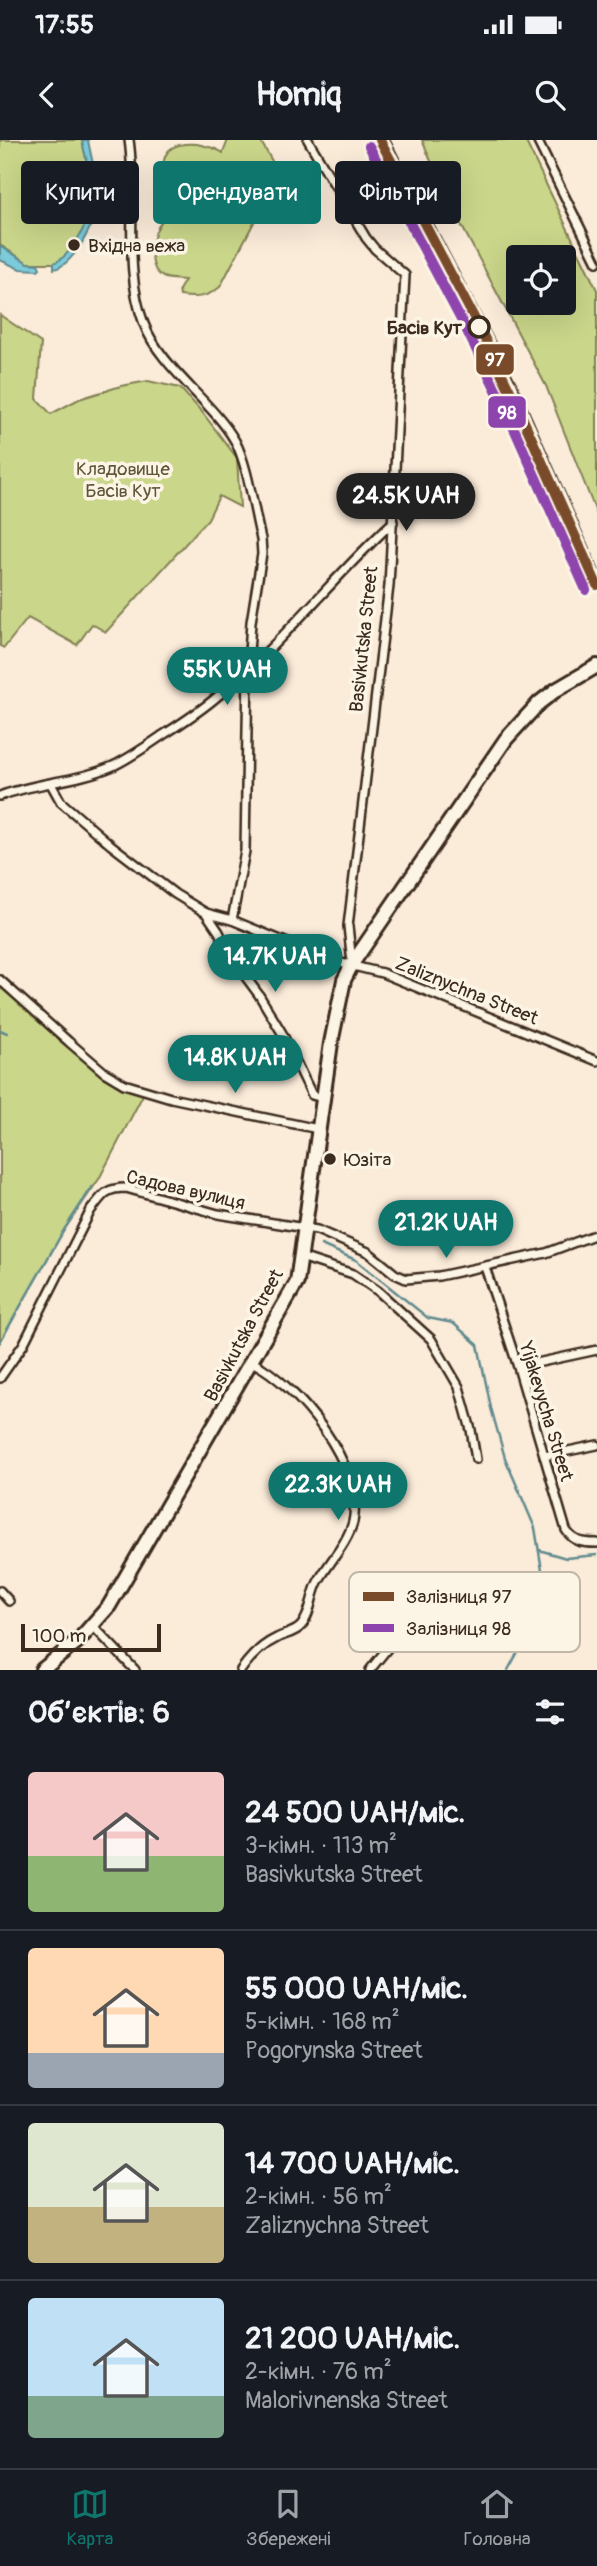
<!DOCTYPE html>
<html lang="uk">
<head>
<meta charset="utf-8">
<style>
	body { margin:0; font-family:Pangolin,sans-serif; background:#20242c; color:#f1f3f6; height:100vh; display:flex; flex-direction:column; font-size:26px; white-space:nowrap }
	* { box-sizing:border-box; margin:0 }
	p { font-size:23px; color:#9ea1a6 }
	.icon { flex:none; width:38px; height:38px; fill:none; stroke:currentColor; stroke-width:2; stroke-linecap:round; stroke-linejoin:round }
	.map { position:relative; height:1530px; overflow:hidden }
	.sheet { display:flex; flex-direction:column; background:#171b24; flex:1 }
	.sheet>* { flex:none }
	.top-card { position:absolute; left:21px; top:21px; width:556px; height:63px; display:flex; gap:14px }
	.fabs { position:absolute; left:506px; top:105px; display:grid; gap:14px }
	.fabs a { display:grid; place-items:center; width:70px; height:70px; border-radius:7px; background:#171b24; box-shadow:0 7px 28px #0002; font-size:35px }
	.scale { position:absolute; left:21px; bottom:18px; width:140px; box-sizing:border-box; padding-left:7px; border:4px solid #3b2a1e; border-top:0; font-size:19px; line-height:24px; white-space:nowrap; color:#3b2a1e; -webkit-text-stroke:5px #fcf5e5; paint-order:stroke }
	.price { position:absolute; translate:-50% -60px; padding:0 16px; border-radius:24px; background:#0f766e; color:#fff; font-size:23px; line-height:46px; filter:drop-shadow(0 2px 4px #0008) }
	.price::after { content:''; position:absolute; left:50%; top:42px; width:21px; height:16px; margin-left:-10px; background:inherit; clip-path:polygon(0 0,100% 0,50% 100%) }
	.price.on { background:#222; color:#fff }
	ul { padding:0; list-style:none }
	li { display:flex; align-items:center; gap:21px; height:175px; padding:0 28px }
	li+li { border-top:2px solid #363941 }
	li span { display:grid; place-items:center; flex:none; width:196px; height:140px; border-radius:7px; color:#555 }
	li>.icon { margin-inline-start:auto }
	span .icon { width:84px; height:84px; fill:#fffc; stroke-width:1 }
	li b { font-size:30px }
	h2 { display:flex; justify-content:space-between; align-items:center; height:84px; padding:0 28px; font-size:30px }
	.pill { padding:0 24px; border-radius:7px; background:#171b24; box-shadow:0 7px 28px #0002; font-size:24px; line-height:63px }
	.pill.on { background:#0f766e; color:#fff }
	.status { display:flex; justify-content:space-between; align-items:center; height:49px; padding:0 35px; background:#171b24; direction:ltr }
	.status svg { height:19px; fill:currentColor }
	header { display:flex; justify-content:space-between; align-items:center; height:91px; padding:0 28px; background:#171b24; font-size:32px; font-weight:700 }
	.menu { display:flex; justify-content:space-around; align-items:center; height:98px; border-top:2px solid #363941; background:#171b24; font-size:19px; color:#9ea1a6 }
	.menu a { display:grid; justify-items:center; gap:4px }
	.menu .on { color:#0f766e }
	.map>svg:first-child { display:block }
</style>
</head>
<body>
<div class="status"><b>17:55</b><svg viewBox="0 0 49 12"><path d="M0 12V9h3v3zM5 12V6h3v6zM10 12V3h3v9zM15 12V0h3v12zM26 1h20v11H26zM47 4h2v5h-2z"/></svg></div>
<header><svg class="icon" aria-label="back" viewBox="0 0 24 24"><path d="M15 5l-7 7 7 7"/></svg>Homiq<svg class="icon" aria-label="search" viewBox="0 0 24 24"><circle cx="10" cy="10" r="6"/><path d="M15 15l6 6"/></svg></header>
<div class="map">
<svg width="597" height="1530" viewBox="0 0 597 1530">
	<rect width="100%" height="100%" fill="#fbebd9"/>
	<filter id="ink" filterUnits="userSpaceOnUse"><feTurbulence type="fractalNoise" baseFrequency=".0143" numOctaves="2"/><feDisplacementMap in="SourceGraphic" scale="14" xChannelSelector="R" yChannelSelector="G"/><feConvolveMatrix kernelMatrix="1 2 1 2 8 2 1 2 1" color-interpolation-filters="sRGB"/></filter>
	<g filter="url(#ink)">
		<g fill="#cad68a" stroke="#828054" stroke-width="2" fill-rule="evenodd">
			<path d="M0 0H82C85 16 94 44 92 60 90 83 75 109 57 123H28L0 105Z"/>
			<path d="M228 0H260L272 21 274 44 220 147C206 158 197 158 180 156L179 150 185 140C178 139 169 140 163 137 148 129 151 105 156 91 160 81 170 73 172 62 162 34 152 0 197 4 206 6 215 7 223 13Z"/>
			<path d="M422 0H525L597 150V375L546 246 445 54ZM518 117H564V163H518Z"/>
			<path d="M0 175 41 203 37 259 51 274 79 259 121 246 148 241 180 248 202 272 237 318 240 367 219 356 208 379 106 492 92 484 77 505 28 478 4 508 0 506Z"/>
			<path d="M0 840 104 932 145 951 99 1039 64 1090 0 1202Z"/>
		</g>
		<g fill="#7ccbda" stroke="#628b8f" stroke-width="2">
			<path d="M82 0H88C91 19 99 41 98 61 97 80 74 125 54 129V123C72 116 91 79 92 59 93 43 85 16 82 0Z"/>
			<path d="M0 106 28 123 38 124 40 128 38 130 20 129 0 120Z"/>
		</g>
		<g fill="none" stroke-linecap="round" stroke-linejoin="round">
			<g stroke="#628b8f" stroke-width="2.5">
				<path d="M0 890 7 893"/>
				<path d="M321 1105 356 1120 428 1178 453 1183 478 1205 491 1268 505 1318 535 1388 544 1442 534 1483 508 1530"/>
				<path d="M0 1202 64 1090 92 1047"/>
				<path d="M539 1410 566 1418 597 1415"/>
			</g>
			<g stroke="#3b2a1e" stroke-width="12">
				<g id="minor">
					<path d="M129 0C138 62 122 126 144 184 160 227 213 262 235 301 248 325 254 372 261 399L262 414 251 482 248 529 245 711 232 780"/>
					<path d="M308 0 366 98 375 109 405 135 389 446 348 786 352 823"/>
					<path d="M537 0 597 122"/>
					<path d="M51 644 61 662 111 705 175 754 206 773 232 780 329 820 382 833 597 921"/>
					<path d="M0 656C37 642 76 642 113 626 130 618 147 606 163 595 182 583 202 570 219 555 283 503 333 437 393 382"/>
					<path d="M206 773 219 792 231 817 259 855 282 893 312 955 322 958"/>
					<path d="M0 840 69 902 104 932 124 944 171 958 318 989"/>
					<path d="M301 1117 353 1134 378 1151 431 1199 459 1247 471 1290 476 1319"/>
					<path d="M485 1127 518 1227 566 1390C574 1402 582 1403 597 1403"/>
					<path d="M518 1227 597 1210"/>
					<path d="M0 1238 23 1205 91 1070C103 1055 105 1048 126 1048L218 1074 317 1090 368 1112 395 1134 406 1139 439 1136 546 1113 597 1094"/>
					<path d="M544 1316 597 1305"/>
					<path d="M0 1451 9 1461"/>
					<path d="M93 1486 135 1530"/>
					<path d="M241 1530C250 1517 262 1505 277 1498 284 1494 295 1493 301 1486 311 1475 311 1455 318 1442 329 1422 347 1404 353 1382 365 1327 298 1245 252 1222"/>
					<path d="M370 1530 433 1452"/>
				</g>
			</g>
			<g stroke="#3b2a1e" stroke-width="18">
				<path id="primary" d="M42 1530 78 1501 109 1466 297 1142 331 903 344 840 352 824 506 599 539 563 556 550 597 526"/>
			</g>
			<use href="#minor" stroke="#fcf5e5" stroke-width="7"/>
			<use href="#primary" stroke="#fcf5e5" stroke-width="12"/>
			<g stroke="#3b2a1e" stroke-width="5">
				<path id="rail" d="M388 0 515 244 597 430"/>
			</g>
			<use href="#rail" stroke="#fcf5e5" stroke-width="2.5" stroke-dasharray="8" stroke-linecap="butt"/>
			<g stroke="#fcf5e5" stroke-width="16">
				<path id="rail-1" d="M380 0 479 187 515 261 597 445"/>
			</g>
			<g stroke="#fcf5e5" stroke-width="16">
				<path id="rail-2" d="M369 6 468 193 504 266 586 450"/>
			</g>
			<use href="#rail-1" stroke="#7a4b2a" stroke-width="10"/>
			<use href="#rail-2" stroke="#8e44ad" stroke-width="10"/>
		</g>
	</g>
	<g fill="#3b2a1e" stroke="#fcf5e5" stroke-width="2.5">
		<circle cx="74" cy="105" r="7"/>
		<circle cx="330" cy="1019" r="7"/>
	</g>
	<circle fill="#fcf5e5" stroke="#3b2a1e" stroke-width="3.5" cx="479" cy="187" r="10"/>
	<g text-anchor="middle" stroke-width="7" stroke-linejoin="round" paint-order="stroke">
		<g font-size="19" fill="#3b2a1e" stroke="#fcf5e5" text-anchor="start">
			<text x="88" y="112">Вхідна вежа</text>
			<text x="344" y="1026">Юзіта</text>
		</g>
		<g font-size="19" font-weight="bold" fill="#3b2a1e" stroke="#fcf5e5" text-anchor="end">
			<text x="462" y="194">Басів Кут</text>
		</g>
		<g font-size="19" fill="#5f5539" stroke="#fcf5e5">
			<text x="123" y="335">Кладовище<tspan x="123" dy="22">Басів Кут</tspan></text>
		</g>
		<g font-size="19" fill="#3b2a1e" stroke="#fcf5e5">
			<text transform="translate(363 499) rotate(-84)" y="7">Basivkutska Street</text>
			<text transform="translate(467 850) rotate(22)" y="7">Zaliznychna Street</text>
			<text transform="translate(186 1049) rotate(13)" y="7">Садова вулиця</text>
			<text transform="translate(243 1195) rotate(-62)" y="7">Basivkutska Street</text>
			<text transform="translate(547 1271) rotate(73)" y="7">Yijakevycha Street</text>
		</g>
	</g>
	<rect x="349" y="1432" width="231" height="80" rx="10" fill="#fcf5e5" stroke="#c2b8a9" stroke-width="2"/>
	<rect x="363" y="1452" width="31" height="9" fill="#7a4b2a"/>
	<rect x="363" y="1484" width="31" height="8" fill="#8e44ad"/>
	<g font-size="19" fill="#3b2a1e">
		<text x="406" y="1463">Залізниця 97</text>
		<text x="406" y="1495">Залізниця 98</text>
	</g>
	<g stroke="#fcf5e5" stroke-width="2.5">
		<rect x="475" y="203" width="40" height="33" rx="7" fill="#7a4b2a"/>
		<rect x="487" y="255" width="40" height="34" rx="7" fill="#8e44ad"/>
	</g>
	<g font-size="19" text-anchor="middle" font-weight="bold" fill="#fff">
		<text x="495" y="226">97</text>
		<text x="507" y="279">98</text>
	</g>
</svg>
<div class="fabs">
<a><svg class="icon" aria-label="locate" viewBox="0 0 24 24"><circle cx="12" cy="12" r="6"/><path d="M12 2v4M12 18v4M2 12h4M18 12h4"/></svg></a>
</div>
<div class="scale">100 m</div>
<b class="price on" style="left:406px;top:393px">24.5K UAH</b>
<b class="price" style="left:227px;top:567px">55K UAH</b>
<b class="price" style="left:275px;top:854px">14.7K UAH</b>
<b class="price" style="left:235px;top:955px">14.8K UAH</b>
<b class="price" style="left:446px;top:1120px">21.2K UAH</b>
<b class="price" style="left:338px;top:1382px">22.3K UAH</b>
<div class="top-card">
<a class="pill">Купити</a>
<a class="pill on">Орендувати</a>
<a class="pill">Фільтри</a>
</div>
</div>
<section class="sheet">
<h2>Об’єктів: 6<svg class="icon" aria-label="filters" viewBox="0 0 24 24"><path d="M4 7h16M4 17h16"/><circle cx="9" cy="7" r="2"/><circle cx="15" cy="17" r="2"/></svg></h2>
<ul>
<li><span style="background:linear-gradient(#f6c9c9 60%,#8fb573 0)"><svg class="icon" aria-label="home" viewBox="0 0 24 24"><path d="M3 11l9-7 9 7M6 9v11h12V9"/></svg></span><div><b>24 500 UAH/міс.</b><p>3-кімн. · 113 m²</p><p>Basivkutska Street</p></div></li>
<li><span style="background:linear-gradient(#ffd9b3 75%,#9aa5b1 0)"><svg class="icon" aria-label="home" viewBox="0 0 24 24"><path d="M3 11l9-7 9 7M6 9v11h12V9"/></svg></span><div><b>55 000 UAH/міс.</b><p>5-кімн. · 168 m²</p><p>Pogorynska Street</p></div></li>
<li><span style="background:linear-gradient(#dfe7d0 60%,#c2b280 0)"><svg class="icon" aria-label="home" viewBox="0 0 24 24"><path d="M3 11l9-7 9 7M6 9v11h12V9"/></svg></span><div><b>14 700 UAH/міс.</b><p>2-кімн. · 56 m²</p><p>Zaliznychna Street</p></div></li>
<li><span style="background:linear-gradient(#bfe0f5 70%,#7fa58c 0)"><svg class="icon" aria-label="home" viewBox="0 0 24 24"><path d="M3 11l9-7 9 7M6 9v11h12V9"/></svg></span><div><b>21 200 UAH/міс.</b><p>2-кімн. · 76 m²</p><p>Malorivnenska Street</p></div></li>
</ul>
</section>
<nav class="menu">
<a class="on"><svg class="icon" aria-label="map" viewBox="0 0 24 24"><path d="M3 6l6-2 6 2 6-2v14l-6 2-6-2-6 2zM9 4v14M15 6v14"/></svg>Карта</a>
<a><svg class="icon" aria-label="saved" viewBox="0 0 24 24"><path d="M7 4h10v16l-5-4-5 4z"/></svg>Збережені</a>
<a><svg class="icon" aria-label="home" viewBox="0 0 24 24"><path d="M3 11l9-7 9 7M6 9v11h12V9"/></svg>Головна</a>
</nav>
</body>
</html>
